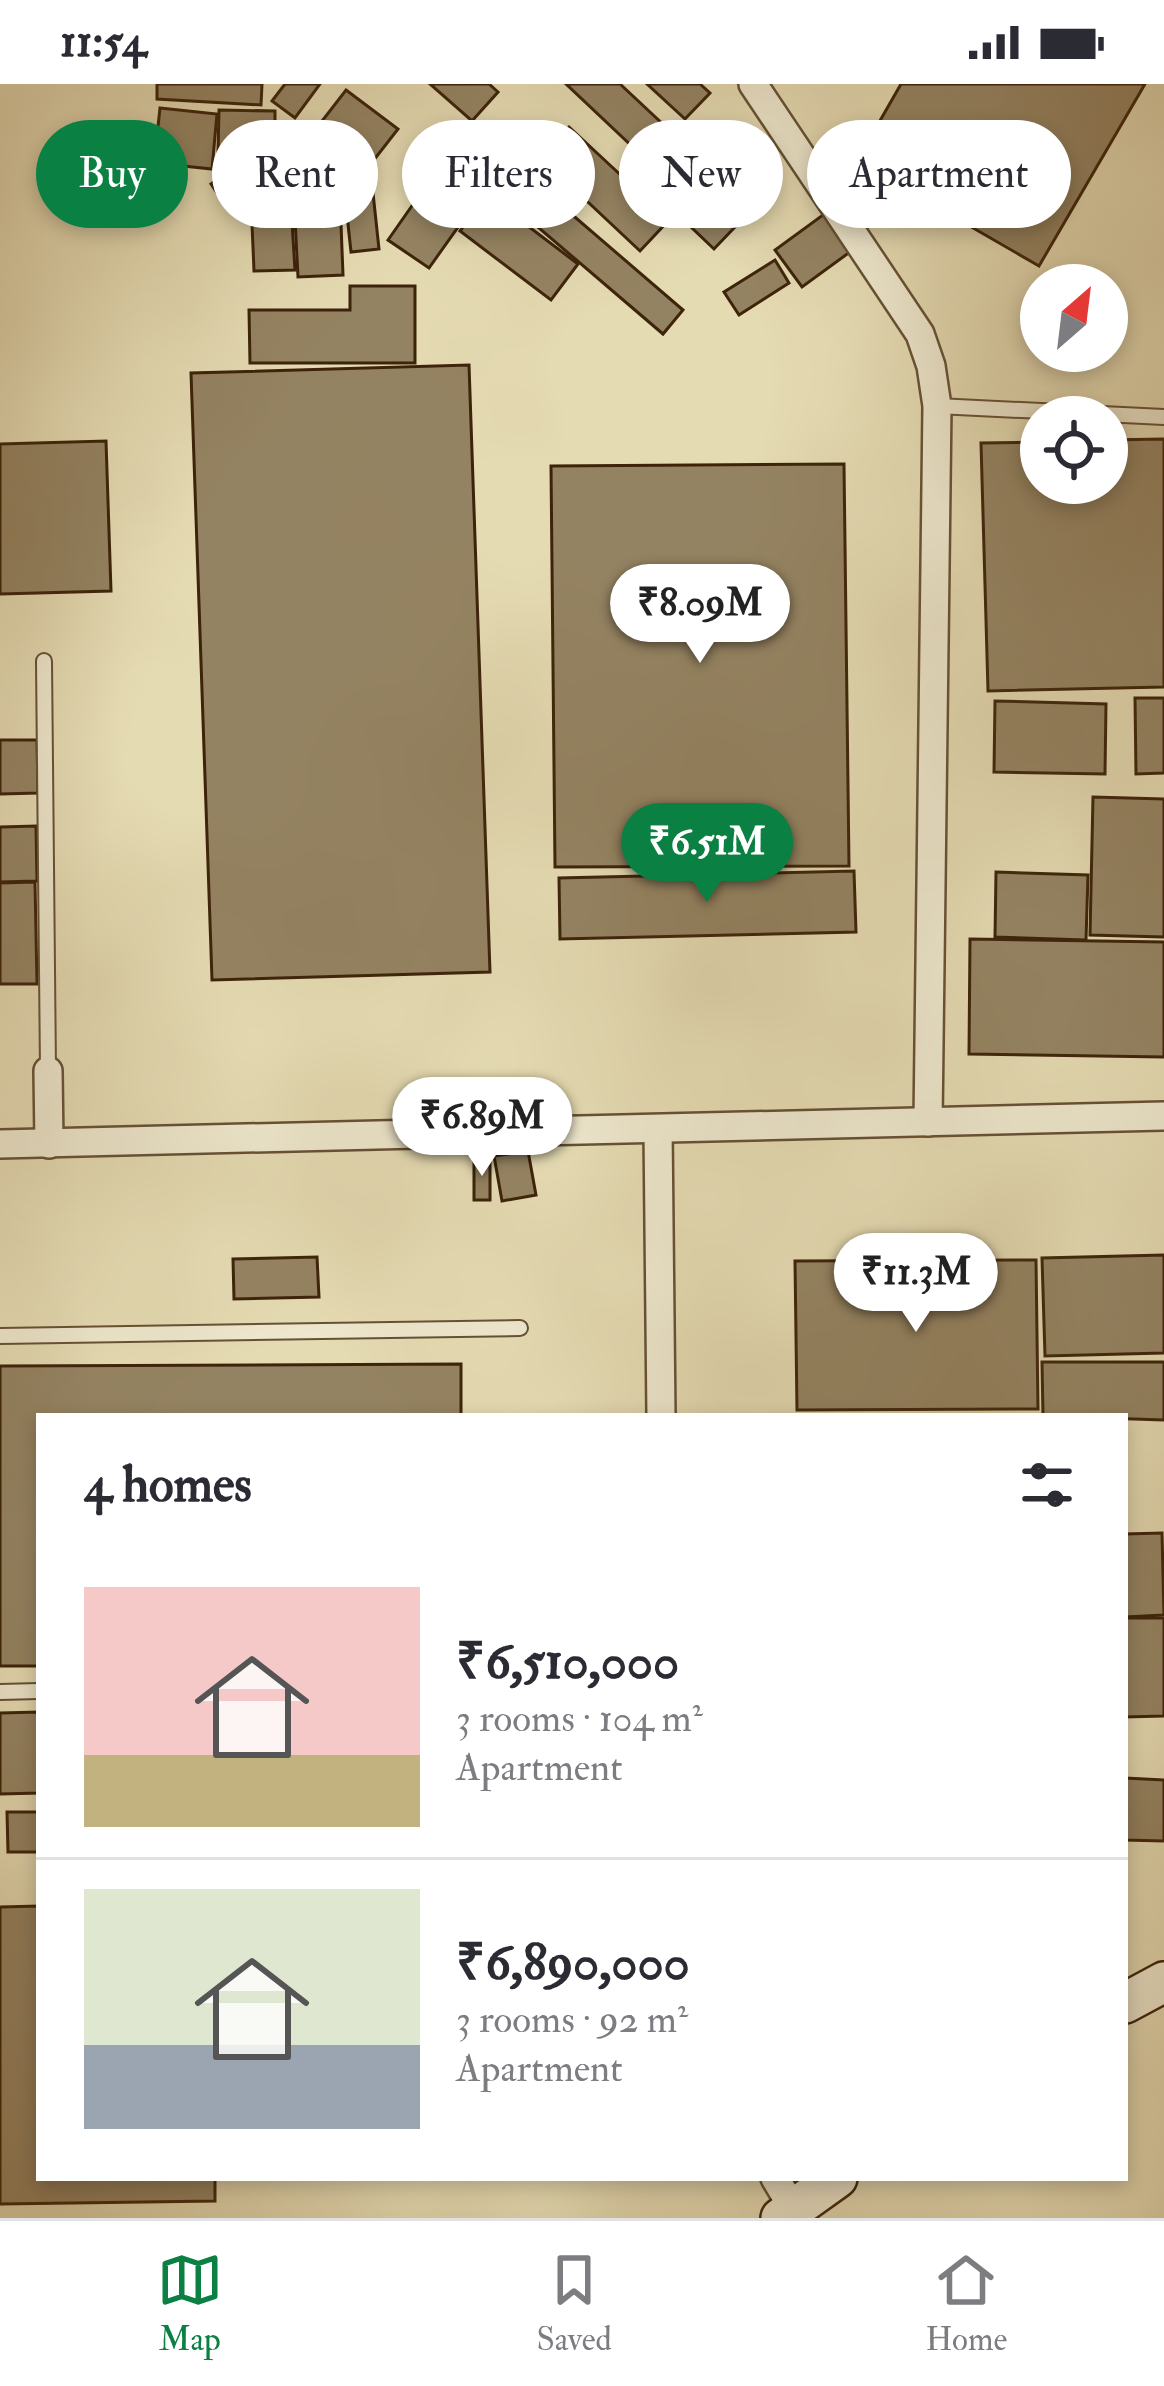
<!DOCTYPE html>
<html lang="en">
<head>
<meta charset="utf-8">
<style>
	body { margin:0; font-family:"IM FELL Double Pica",serif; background:#f2f2f3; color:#2b2b33; height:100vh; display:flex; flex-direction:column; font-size:45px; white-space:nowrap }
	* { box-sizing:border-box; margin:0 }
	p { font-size:39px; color:#7c7c81 }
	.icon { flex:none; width:66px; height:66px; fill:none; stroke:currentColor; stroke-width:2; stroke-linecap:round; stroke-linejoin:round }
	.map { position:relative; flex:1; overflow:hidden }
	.sheet { position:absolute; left:36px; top:1329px; width:1092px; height:768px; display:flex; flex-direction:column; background:#fff; border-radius:0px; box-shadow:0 6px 18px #0003 }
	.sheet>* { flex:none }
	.guide { position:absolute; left:36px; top:36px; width:1092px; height:108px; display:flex; gap:24px }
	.needle { width:78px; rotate:28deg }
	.fabs { position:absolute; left:1020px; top:180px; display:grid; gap:24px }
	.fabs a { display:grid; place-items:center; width:108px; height:108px; border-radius:50%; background:#fff; box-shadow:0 6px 18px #0003; font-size:60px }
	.price { position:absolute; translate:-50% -102px; padding:0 27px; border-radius:42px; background:#fff; color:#222; font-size:39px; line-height:78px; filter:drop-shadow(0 3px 6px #0008) }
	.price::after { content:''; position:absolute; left:50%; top:72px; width:36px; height:27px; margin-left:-18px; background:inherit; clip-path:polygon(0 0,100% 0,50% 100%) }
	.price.selected { background:#0b8043; color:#fff }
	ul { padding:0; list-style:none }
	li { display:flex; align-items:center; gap:36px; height:300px; padding:0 48px }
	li+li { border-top:3px solid #e1e1e2 }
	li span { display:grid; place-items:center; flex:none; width:336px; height:240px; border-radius:0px; color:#555 }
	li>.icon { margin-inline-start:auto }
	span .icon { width:144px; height:144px; fill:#fffc; stroke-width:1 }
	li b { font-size:51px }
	h2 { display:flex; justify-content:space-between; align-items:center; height:144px; padding:0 48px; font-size:51px }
	.chip { padding:0 42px; border-radius:54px; background:#fff; box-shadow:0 6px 18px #0003; font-size:42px; line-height:108px }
	.chip.selected { background:#0b8043; color:#fff }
	.status { display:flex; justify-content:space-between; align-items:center; height:84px; padding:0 60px; background:#fff; direction:ltr }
	.status svg { height:33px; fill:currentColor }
	.menu { display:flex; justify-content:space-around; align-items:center; height:168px; border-top:3px solid #e1e1e2; background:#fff; font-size:33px; color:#7c7c81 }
	.menu a { display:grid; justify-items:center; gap:6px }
	.menu .selected { color:#0b8043 }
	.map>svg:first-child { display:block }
</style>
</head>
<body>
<div class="status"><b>11:54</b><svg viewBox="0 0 49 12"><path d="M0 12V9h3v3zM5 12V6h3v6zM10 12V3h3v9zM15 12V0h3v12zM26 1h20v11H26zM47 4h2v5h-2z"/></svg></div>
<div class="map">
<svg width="1164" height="2134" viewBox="0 0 1164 2134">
	<rect width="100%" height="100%" fill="#e5dbb3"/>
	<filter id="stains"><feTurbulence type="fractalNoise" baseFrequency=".00167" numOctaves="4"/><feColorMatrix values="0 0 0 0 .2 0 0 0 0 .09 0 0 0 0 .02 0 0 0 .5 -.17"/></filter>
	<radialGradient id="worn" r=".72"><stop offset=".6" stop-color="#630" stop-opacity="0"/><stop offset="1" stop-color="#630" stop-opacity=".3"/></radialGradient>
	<g fill="#948362" stroke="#3c230a" stroke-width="3">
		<path d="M157 0H262L261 21 157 15Z"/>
		<path d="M285 0H320L295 34 272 17Z"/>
		<path d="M430 0H489L498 8 472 37Z"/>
		<path d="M566 0H620L682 58 656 85Z"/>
		<path d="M647 0H700L710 9 685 35Z"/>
		<path d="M901 0H1145L1039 182 857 77Z"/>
		<path d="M346 6 398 45 363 90 312 50Z"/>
		<path d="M160 24 217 30 212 85 154 79Z"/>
		<path d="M219 26 275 27V70L218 69Z"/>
		<path d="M569 43 669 136 640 167 540 73Z"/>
		<path d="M250 73 268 100 229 127 211 100Z"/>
		<path d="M444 76 485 105 429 184 388 156Z"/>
		<path d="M512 79 683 226 663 250 491 103Z"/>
		<path d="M713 82 755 122 714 165 672 125Z"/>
		<path d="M373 109 379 165 351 168 345 112Z"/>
		<path d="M487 111 578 180 551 216 460 147Z"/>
		<path d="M340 115 343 191 298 193 294 116Z"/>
		<path d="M827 128 854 165 802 203 775 166Z"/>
		<path d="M292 138 295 186 254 187 252 140Z"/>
		<path d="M775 176 789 199 739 231 724 208Z"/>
		<path d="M350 202H415V279H250L249 226H350Z"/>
		<path d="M469 281 490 888 212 896 191 289Z"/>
		<path d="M1164 355V603L988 607 981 359 1041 358V399H1107V356Z"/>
		<path d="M106 357 111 507 0 510V360Z"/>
		<path d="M844 380 849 782 555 783 551 382Z"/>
		<path d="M1135 614H1164V689L1136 690Z"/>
		<path d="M995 617 1106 620 1105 690 994 688Z"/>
		<path d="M0 656H37L38 709 0 710Z"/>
		<path d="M1093 713 1164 715V853L1090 851Z"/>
		<path d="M36 742 37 797 0 798V743Z"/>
		<path d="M854 787 856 848 560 855 559 794Z"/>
		<path d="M996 788 1088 791 1086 856 995 853Z"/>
		<path d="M35 798 37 900H0V799Z"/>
		<path d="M970 855 1164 858V973L969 970Z"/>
		<path d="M528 1067 536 1111 502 1117 494 1072Z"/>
		<rect x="474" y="1074" width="16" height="42"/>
		<path d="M1164 1171V1269L1045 1272 1042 1174Z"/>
		<path d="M317 1173 319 1213 234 1215 233 1175Z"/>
		<path d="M1036 1176 1038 1325 797 1326 795 1177Z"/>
		<path d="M1042 1278H1164V1336L1043 1332Z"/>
		<path d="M461 1280V1332H39V1582H0V1282Z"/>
		<path d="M1162 1449 1164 1531 1125 1533V1450Z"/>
		<path d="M1125 1534H1164V1632L1125 1633Z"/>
		<path d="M39 1628V1709L0 1710V1629Z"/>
		<path d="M1125 1694 1164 1696V1757L1125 1756Z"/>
		<path d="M7 1728H39V1768H8Z"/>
		<path d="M39 1822V2094H215V2117L0 2120V1823Z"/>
	</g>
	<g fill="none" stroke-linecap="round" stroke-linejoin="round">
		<g stroke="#665134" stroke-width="18">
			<g id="lane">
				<path d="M937 322 1164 333"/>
				<path d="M44 577 48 987"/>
				<path d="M0 1252 520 1244"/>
				<path d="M0 1608 39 1607"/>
			</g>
		</g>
		<g stroke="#665134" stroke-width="32">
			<g id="street">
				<path d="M753 0 920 250 931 282 937 322 928 1038"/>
				<path d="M48 987 49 1060"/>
				<path d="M658 1045 661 1332"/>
				<path d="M0 1060 1164 1032"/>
				<path d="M775 2094 793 2124"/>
			</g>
		</g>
		<g stroke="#3c230a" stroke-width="44">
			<g id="secondary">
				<path d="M1125 1919 1164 1898"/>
				<path d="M781 2134 837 2094"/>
			</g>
		</g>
		<use href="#lane" stroke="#eee8ce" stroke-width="14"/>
		<use href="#street" stroke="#eee8ce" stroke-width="27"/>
		<use href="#secondary" stroke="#eee8ce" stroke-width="39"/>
	</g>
	<rect width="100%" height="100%" filter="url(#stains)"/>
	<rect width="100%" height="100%" fill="url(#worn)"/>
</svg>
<div class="fabs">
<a><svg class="needle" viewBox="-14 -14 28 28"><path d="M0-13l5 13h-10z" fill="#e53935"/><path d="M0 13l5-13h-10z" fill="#7c7c81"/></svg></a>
<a><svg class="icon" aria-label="locate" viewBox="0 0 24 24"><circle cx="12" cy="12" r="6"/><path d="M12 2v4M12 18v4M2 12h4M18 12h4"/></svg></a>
</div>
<b class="price" style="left:700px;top:582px">₹8.09M</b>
<b class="price selected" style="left:707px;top:821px">₹6.51M</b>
<b class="price" style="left:482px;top:1095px">₹6.89M</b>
<b class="price" style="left:916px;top:1251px">₹11.3M</b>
<div class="guide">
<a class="chip selected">Buy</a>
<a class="chip">Rent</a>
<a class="chip">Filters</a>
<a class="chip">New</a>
<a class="chip">Apartment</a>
</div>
<section class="sheet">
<h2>4 homes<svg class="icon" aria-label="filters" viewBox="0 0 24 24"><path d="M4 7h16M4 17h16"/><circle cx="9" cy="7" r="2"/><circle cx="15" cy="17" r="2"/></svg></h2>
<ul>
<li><span style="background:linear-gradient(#f6c9c9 70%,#c2b280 0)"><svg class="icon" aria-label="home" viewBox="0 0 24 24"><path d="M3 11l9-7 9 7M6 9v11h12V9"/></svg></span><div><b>₹6,510,000</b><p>3 rooms · 104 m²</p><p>Apartment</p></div></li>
<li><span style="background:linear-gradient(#dfe7d0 65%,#9aa5b1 0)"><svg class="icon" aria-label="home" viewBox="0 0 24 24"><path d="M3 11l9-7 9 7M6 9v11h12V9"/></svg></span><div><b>₹6,890,000</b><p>3 rooms · 92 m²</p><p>Apartment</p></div></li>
</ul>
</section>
</div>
<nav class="menu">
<a class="selected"><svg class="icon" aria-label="map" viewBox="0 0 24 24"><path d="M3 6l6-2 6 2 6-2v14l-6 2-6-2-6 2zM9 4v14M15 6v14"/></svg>Map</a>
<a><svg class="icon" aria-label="saved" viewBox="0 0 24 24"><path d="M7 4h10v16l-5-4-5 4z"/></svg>Saved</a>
<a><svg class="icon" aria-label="home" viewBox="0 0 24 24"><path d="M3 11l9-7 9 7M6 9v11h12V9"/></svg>Home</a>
</nav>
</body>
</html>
